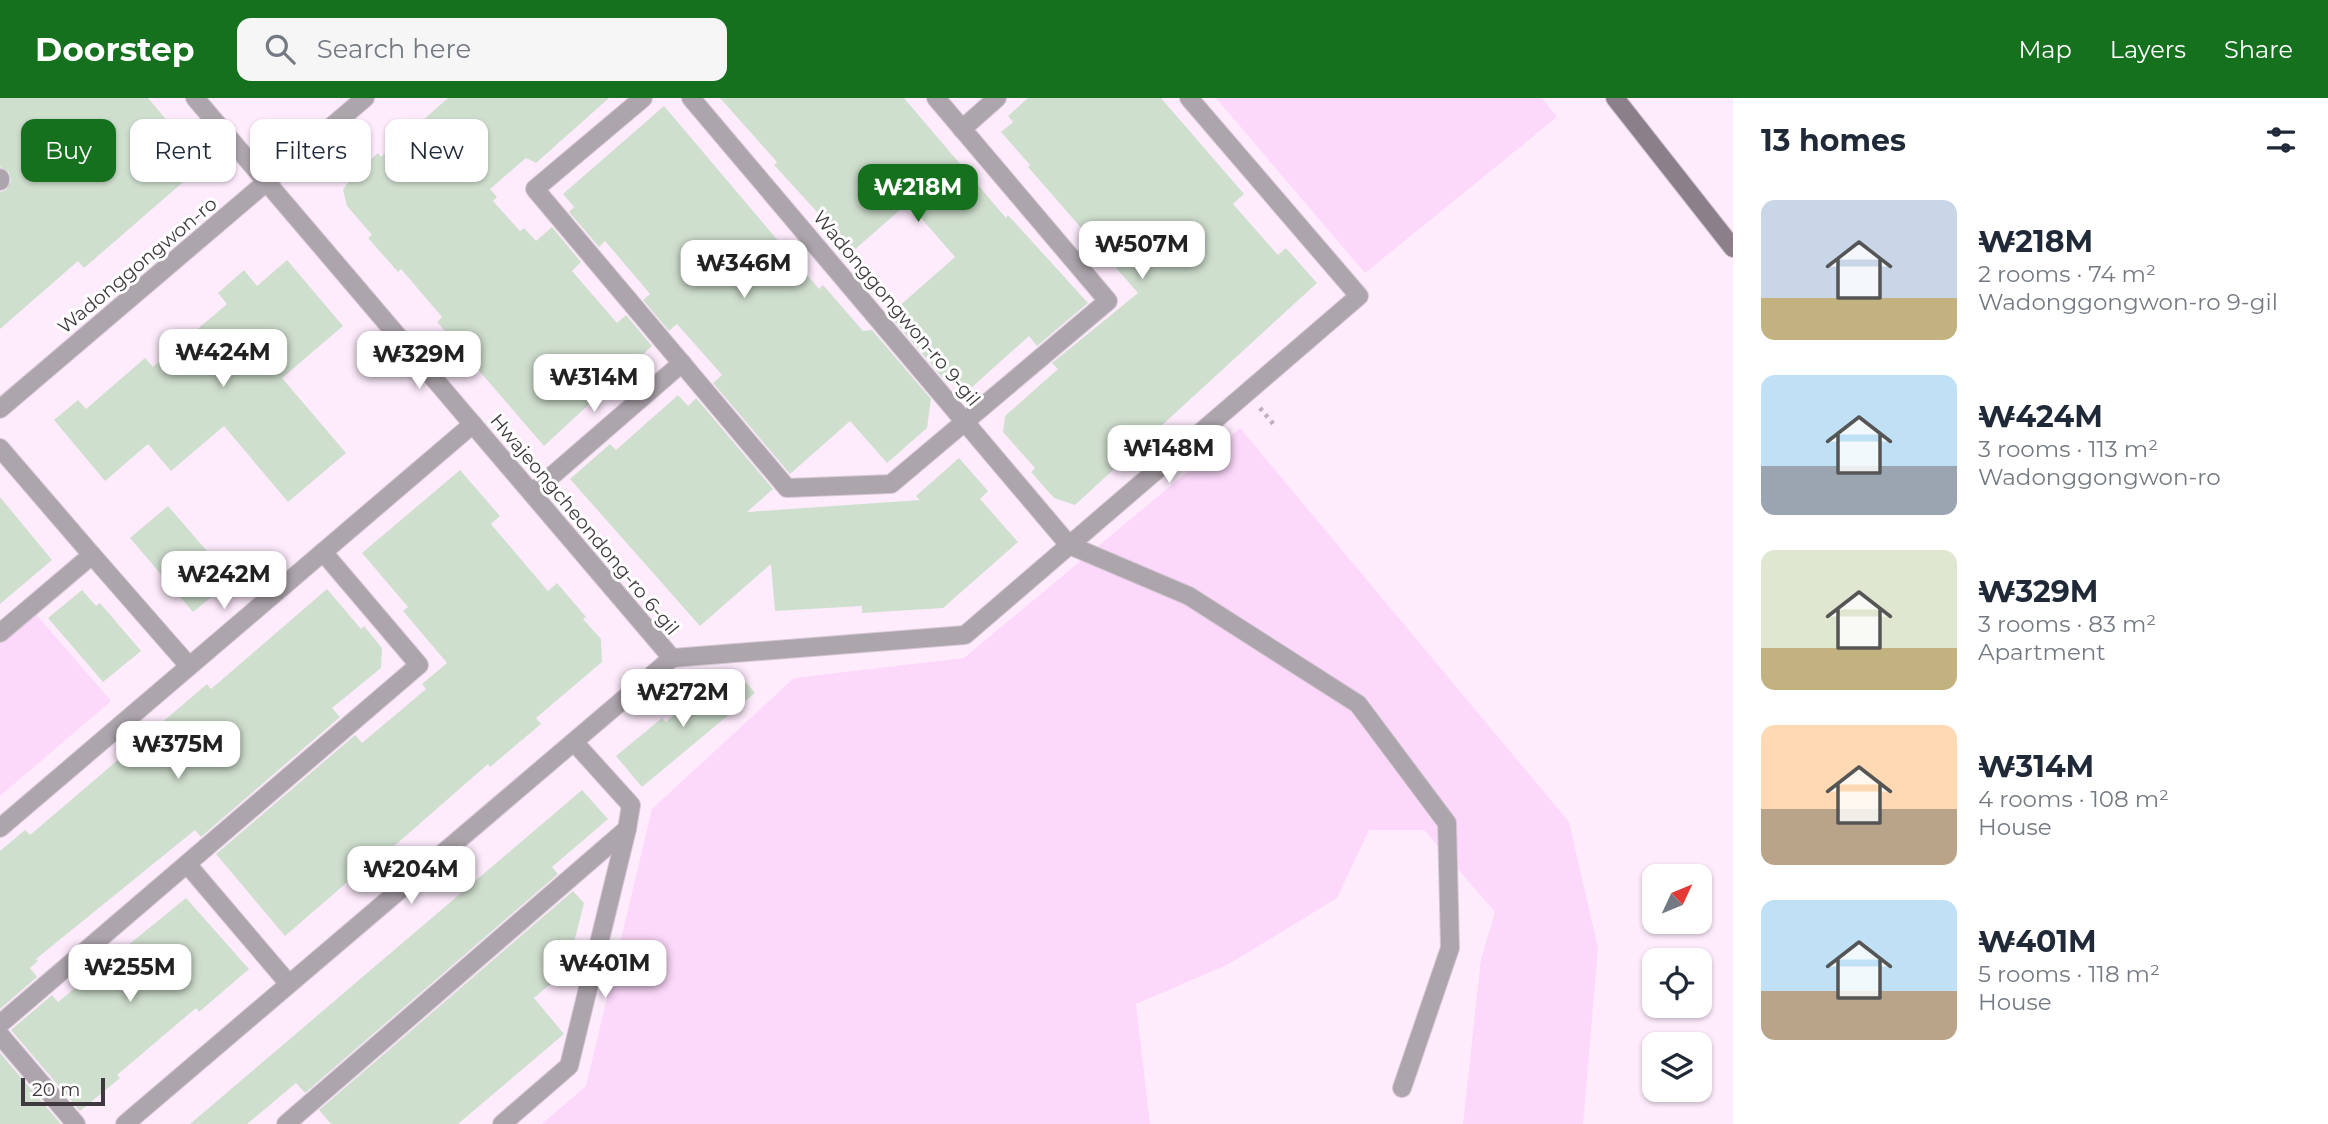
<!DOCTYPE html>
<html lang="en">
<head>
<meta charset="utf-8">
<style>
	body { margin:0; font-family:Montserrat,sans-serif; background:#f6f6f7; color:#1f2937; height:100vh; display:flex; flex-direction:column; font-size:26px; white-space:nowrap }
	* { box-sizing:border-box; margin:0 }
	p { font-size:23px; color:#747a83 }
	.icon { flex:none; width:38px; height:38px; fill:none; stroke:currentColor; stroke-width:2; stroke-linecap:round; stroke-linejoin:round }
	.map { position:relative; flex:1; overflow:hidden }
	.side { display:flex; flex-direction:column; background:#fff; width:595px }
	.side>* { flex:none }
	.banner { position:absolute; left:21px; top:21px; width:665px; height:63px; display:flex; gap:14px }
	.needle { width:46px; rotate:46deg }
	.controls { position:absolute; left:1642px; top:766px; display:grid; gap:14px }
	.controls a { display:grid; place-items:center; width:70px; height:70px; border-radius:14px; background:#fff; box-shadow:0 2px 5px #0004; font-size:35px }
	.scale { position:absolute; left:21px; bottom:18px; width:84px; box-sizing:border-box; padding-left:7px; border:4px solid #3f383e; border-top:0; font-size:19px; line-height:24px; white-space:nowrap; color:#3f383e; -webkit-text-stroke:5px #fff; paint-order:stroke }
	.price { position:absolute; translate:-50% -60px; padding:0 16px; border-radius:14px; background:#fff; color:#222; font-size:23px; line-height:46px; filter:drop-shadow(0 2px 4px #0008) }
	.price::after { content:''; position:absolute; left:50%; top:42px; width:21px; height:16px; margin-left:-10px; background:inherit; clip-path:polygon(0 0,100% 0,50% 100%) }
	.price.on { background:#15711d; color:#fff }
	ul { padding:0; list-style:none }
	li { display:flex; align-items:center; gap:21px; height:175px; padding:0 28px }
	li span { display:grid; place-items:center; flex:none; width:196px; height:140px; border-radius:14px; color:#555 }
	li>.icon { margin-inline-start:auto }
	span .icon { width:84px; height:84px; fill:#fffc; stroke-width:1 }
	li b { font-size:30px }
	h2 { display:flex; justify-content:space-between; align-items:center; height:84px; padding:0 28px; font-size:30px }
	.pill { padding:0 24px; border-radius:14px; background:#fff; box-shadow:0 2px 5px #0004; font-size:24px; line-height:63px }
	.pill.on { background:#15711d; color:#fff }
	header { display:flex; align-items:center; gap:42px; box-sizing:border-box; height:98px; padding:0 35px; background:#15711d; color:#fff }
	header strong { font-size:33px }
	nav { display:flex; gap:38px; margin-inline-start:auto; font-size:24px }
	.search { width:490px; height:63px; background:#f6f6f7; display:flex; align-items:center; gap:18px; box-sizing:border-box; padding:0 24px; border-radius:14px; color:#747a83; font-size:26px }
	main { display:flex; flex:1; min-height:0 }
	.map>svg:first-child { display:block }
</style>
</head>
<body>
<header>
<strong>Doorstep</strong>
<div class="search"><svg class="icon" aria-label="search" viewBox="0 0 24 24"><circle cx="10" cy="10" r="6"/><path d="M15 15l6 6"/></svg>Search here</div>
<nav><a>Map</a><a>Layers</a><a>Share</a></nav>
</header>
<main>
<div class="map">
<svg width="1733" height="1026" viewBox="0 0 1733 1026">
	<rect width="100%" height="100%" fill="#feecfd"/>
	<g fill="#fcd8fa">
		<path d="M1216 0H1542L1557 19 1365 175Z"/>
		<path d="M1240 330 1569 724 1598 850 1583 1026H1463L1481 861 1495 814 1424 732H1369L1337 800 1229 866 1136 906 1150 1026H542L586 988 652 711 794 580 964 560Z"/>
		<path d="M34 514 111 603 0 698V543Z"/>
	</g>
	<g fill="#cfdfce">
		<path d="M0 0H148L204 66 84 170 78 163 0 231V94L6 92 11 83 9 74 0 69Z"/>
		<path d="M448 0H609L536 65 526 60 490 91 497 99 493 103 520 133 524 130 536 143 552 129 581 164 572 173 617 225 626 217 652 248 544 348 437 224 442 219 401 171 398 174 368 140 372 137 347 108 343 92 353 77 378 55 381 59Z"/>
		<path d="M720 0H904L1006 120 1008 117 1088 205 1037 248 1029 238 971 290 946 284 889 217 955 159 908 105 853 153 774 67 777 64Z"/>
		<path d="M1028 0H1161L1244 96 1233 106 1278 157 1286 150 1317 185 1075 407 1054 400 1031 374 1035 370 1003 334 1005 318 1058 271 1052 265 1138 195 1028 69 1030 67 1001 34 1013 24 1008 18Z"/>
		<path d="M664 8 819 191 823 187 863 233 872 232 931 301 927 330 887 365 850 323 790 376 713 285 722 277 677 226 669 233 643 202 650 196 640 184 605 143 599 149 569 114 574 109 563 96Z"/>
		<path d="M287 162 343 228 282 280 346 355 288 404 224 328 171 373 148 346 105 383 54 322 78 302 86 311 145 260 153 269 227 206 218 195 244 172 257 188Z"/>
		<path d="M678 297 688 308 696 300 773 391 747 414 920 402 916 398 959 360 988 393 980 401 1018 444 943 510 862 515V508L775 513 771 466 700 528 570 381 610 346 616 352Z"/>
		<path d="M460 372 500 418 491 426 530 472 548 493 557 485 586 519 583 521 601 541 602 564 536 620 541 626 490 669 488 666 353 784 351 781 285 838 216 756 355 637 362 645 426 591 422 586 447 565 403 513 408 509 362 455Z"/>
		<path d="M0 399 52 462 0 506Z"/>
		<path d="M168 408 232 482 193 514 130 440Z"/>
		<path d="M327 491 361 531 364 528 382 550 381 570 332 610 340 619 201 739 195 732 36 861 38 863 30 870 37 879 0 911V753L25 732 30 737 207 586 211 591Z"/>
		<path d="M82 492 96 508 100 505 141 553 103 584 48 520Z"/>
		<path d="M742 580 755 595 642 689 616 658 662 620 666 624 710 586Z"/>
		<path d="M582 692 608 721 552 769 558 776 305 995 296 985 247 1026H190Z"/>
		<path d="M573 793 584 805 567 872 534 900 564 936 458 1026H331L319 1012Z"/>
		<path d="M186 800 249 871 199 914 196 910 117 977 120 980 80 1013 11 932 52 897 58 904Z"/>
		<path d="M0 955 61 1026H0Z"/>
	</g>
	<g fill="none" stroke-linecap="round" stroke-linejoin="round">
		<g stroke="#d8c8d7" stroke-width="20">
			<g id="minor">
				<path d="M195 0 672 560"/>
				<path d="M643 0 535 91 787 390 891 386 1108 203 936 0"/>
				<path d="M691 0 1069 447 1189 498 1358 606 1447 725 1450 850 1402 990"/>
				<path d="M962 31 997 0"/>
				<path d="M0 80V83"/>
				<path d="M0 350 92 457 0 535"/>
				<path d="M532 395 682 265"/>
				<path d="M92 457 189 568"/>
				<path d="M672 560 965 537 1359 198 1189 0"/>
				<path d="M0 730 473 326"/>
				<path d="M187 766 289 886"/>
				<path d="M0 926 419 567 323 454"/>
				<path d="M0 937 76 1026"/>
				<path d="M125 1026 672 560"/>
				<path d="M286 1026 627 731"/>
				<path d="M502 1026 569 968 627 731 631 707 574 644"/>
			</g>
		</g>
		<g stroke="#d8c8d7" stroke-width="20">
			<path id="tertiary" d="M0 311 365 0"/>
		</g>
		<g stroke="#d8c8d7" stroke-width="20">
			<path id="secondary" d="M1615 0 1733 150"/>
		</g>
		<path stroke="#beb0bd" stroke-width="4.5" stroke-dasharray="3.5 5" stroke-linecap="butt" d="M1260 310 1275 328"/>
		<use href="#minor" stroke="#ada5ac" stroke-width="18"/>
		<use href="#tertiary" stroke="#ada5ac" stroke-width="18"/>
		<use href="#secondary" stroke="#8b808a" stroke-width="18"/>
	</g>
	<g text-anchor="middle" stroke-width="6" stroke-linejoin="round" paint-order="stroke">
		<g font-size="19" fill="#3f383e" stroke="#fff">
			<text transform="translate(137 167) rotate(-40)" y="7">Wadonggongwon-ro</text>
			<text transform="translate(897 210) rotate(50)" y="7">Wadonggongwon-ro 9-gil</text>
			<text transform="translate(585 426) rotate(50)" y="7">Hwajeongcheondong-ro 6-gil</text>
		</g>
	</g>
</svg>
<div class="controls">
<a><svg class="needle" viewBox="-14 -14 28 28"><path d="M0-13l5 13h-10z" fill="#e53935"/><path d="M0 13l5-13h-10z" fill="#747a83"/></svg></a>
<a><svg class="icon" aria-label="locate" viewBox="0 0 24 24"><circle cx="12" cy="12" r="6"/><path d="M12 2v4M12 18v4M2 12h4M18 12h4"/></svg></a>
<a><svg class="icon" aria-label="layers" viewBox="0 0 24 24"><path d="M12 4l9 5-9 5-9-5zM3 14l9 5 9-5"/></svg></a>
</div>
<div class="scale">20 m</div>
<b class="price on" style="left:918px;top:126px">₩218M</b>
<b class="price" style="left:1142px;top:183px">₩507M</b>
<b class="price" style="left:744px;top:202px">₩346M</b>
<b class="price" style="left:223px;top:291px">₩424M</b>
<b class="price" style="left:419px;top:293px">₩329M</b>
<b class="price" style="left:594px;top:316px">₩314M</b>
<b class="price" style="left:1169px;top:387px">₩148M</b>
<b class="price" style="left:224px;top:513px">₩242M</b>
<b class="price" style="left:683px;top:631px">₩272M</b>
<b class="price" style="left:178px;top:683px">₩375M</b>
<b class="price" style="left:411px;top:808px">₩204M</b>
<b class="price" style="left:605px;top:902px">₩401M</b>
<b class="price" style="left:130px;top:906px">₩255M</b>
<div class="banner">
<a class="pill on">Buy</a>
<a class="pill">Rent</a>
<a class="pill">Filters</a>
<a class="pill">New</a>
</div>
</div>
<section class="side">
<h2>13 homes<svg class="icon" aria-label="filters" viewBox="0 0 24 24"><path d="M4 7h16M4 17h16"/><circle cx="9" cy="7" r="2"/><circle cx="15" cy="17" r="2"/></svg></h2>
<ul>
<li><span style="background:linear-gradient(#c9d6e8 70%,#c2b280 0)"><svg class="icon" aria-label="home" viewBox="0 0 24 24"><path d="M3 11l9-7 9 7M6 9v11h12V9"/></svg></span><div><b>₩218M</b><p>2 rooms · 74 m²</p><p>Wadonggongwon-ro 9-gil</p></div></li>
<li><span style="background:linear-gradient(#bfe0f5 65%,#9aa5b1 0)"><svg class="icon" aria-label="home" viewBox="0 0 24 24"><path d="M3 11l9-7 9 7M6 9v11h12V9"/></svg></span><div><b>₩424M</b><p>3 rooms · 113 m²</p><p>Wadonggongwon-ro</p></div></li>
<li><span style="background:linear-gradient(#dfe7d0 70%,#c2b280 0)"><svg class="icon" aria-label="home" viewBox="0 0 24 24"><path d="M3 11l9-7 9 7M6 9v11h12V9"/></svg></span><div><b>₩329M</b><p>3 rooms · 83 m²</p><p>Apartment</p></div></li>
<li><span style="background:linear-gradient(#ffd9b3 60%,#b9a48a 0)"><svg class="icon" aria-label="home" viewBox="0 0 24 24"><path d="M3 11l9-7 9 7M6 9v11h12V9"/></svg></span><div><b>₩314M</b><p>4 rooms · 108 m²</p><p>House</p></div></li>
<li><span style="background:linear-gradient(#bfe0f5 65%,#b9a48a 0)"><svg class="icon" aria-label="home" viewBox="0 0 24 24"><path d="M3 11l9-7 9 7M6 9v11h12V9"/></svg></span><div><b>₩401M</b><p>5 rooms · 118 m²</p><p>House</p></div></li>
</ul>
</section>
</main>
</body>
</html>
